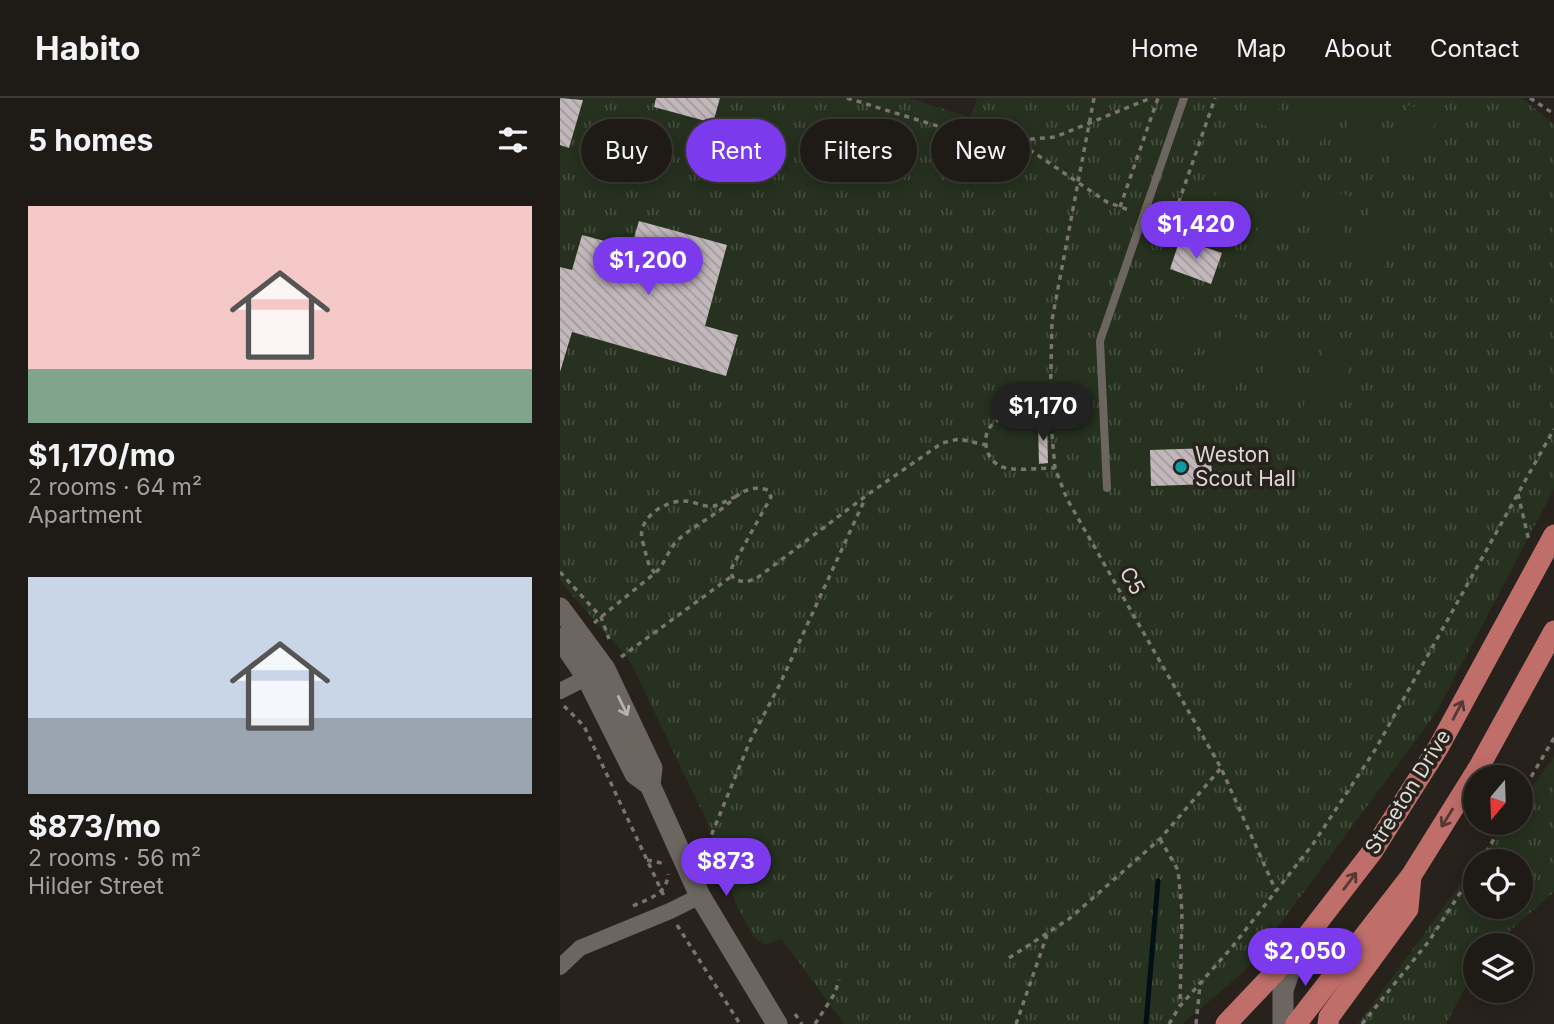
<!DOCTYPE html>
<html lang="en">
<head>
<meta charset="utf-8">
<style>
	body { margin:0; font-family:Inter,sans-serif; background:#26231f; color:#f1f3f6; height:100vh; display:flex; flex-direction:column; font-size:26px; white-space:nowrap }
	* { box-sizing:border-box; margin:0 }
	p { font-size:23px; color:#a1a1a1 }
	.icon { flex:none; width:38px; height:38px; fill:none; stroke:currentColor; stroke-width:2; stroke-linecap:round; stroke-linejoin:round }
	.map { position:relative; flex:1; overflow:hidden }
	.sheet { display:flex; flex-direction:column; background:#1e1a16; width:560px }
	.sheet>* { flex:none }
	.banner { position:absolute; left:21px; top:21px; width:665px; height:63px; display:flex; gap:14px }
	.needle { width:46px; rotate:199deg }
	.controls { position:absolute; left:903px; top:667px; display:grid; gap:14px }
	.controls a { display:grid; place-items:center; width:70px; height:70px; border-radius:50%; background:#1e1a16; box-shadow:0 4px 18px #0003,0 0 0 2px #3c3835; font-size:35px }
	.price { position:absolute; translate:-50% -60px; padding:0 16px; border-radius:24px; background:#7c3aed; color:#fff; font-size:23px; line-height:46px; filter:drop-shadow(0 2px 4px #0008) }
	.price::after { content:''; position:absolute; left:50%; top:42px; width:21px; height:16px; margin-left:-10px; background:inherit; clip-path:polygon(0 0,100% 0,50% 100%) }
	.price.current { background:#222; color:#fff }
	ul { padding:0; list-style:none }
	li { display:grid; align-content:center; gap:14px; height:371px; padding:0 28px }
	li span { display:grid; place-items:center; height:217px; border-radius:0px; color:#555 }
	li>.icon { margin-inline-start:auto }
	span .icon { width:126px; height:126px; fill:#fffc; stroke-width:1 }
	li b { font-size:30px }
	h2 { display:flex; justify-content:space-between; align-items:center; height:84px; padding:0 28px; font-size:30px }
	.pill { padding:0 24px; border-radius:32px; background:#1e1a16; box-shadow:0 4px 18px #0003,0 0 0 2px #3c3835; font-size:24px; line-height:63px }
	.pill.current { background:#7c3aed; color:#fff }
	header { display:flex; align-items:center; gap:42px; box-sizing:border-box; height:98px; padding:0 35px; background:#1e1a16; border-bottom:2px solid #3c3835 }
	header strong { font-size:33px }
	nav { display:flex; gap:38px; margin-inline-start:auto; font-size:24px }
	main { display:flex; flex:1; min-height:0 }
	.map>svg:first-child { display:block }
</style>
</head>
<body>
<header>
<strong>Habito</strong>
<nav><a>Home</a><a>Map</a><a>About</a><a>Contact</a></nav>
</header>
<main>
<section class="sheet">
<h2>5 homes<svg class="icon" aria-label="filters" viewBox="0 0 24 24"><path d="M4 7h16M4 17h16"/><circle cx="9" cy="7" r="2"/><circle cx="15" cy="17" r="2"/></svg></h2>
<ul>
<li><span style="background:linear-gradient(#f6c9c9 75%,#7fa58c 0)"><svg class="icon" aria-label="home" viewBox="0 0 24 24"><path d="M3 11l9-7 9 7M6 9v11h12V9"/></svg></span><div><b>$1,170/mo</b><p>2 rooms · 64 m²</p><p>Apartment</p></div></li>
<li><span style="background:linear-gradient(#c9d6e8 65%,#9aa5b1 0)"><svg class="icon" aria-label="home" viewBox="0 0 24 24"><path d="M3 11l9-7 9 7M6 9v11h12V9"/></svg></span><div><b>$873/mo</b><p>2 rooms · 56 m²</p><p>Hilder Street</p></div></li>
</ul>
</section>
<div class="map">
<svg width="994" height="926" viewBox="0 0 994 926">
	<defs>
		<pattern id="park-tufts" width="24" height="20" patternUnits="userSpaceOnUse" patternTransform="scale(1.75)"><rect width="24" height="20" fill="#26311f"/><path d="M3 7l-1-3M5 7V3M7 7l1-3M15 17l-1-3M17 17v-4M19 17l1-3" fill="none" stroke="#454e3f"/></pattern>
		<pattern id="building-back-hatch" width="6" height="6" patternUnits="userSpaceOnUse" patternTransform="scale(1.75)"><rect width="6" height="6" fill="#c2b7bb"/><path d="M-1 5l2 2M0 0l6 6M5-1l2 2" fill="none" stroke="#a29a9c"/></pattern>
	</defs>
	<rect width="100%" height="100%" fill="#28221d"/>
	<g fill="url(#park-tufts)">
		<path d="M0 0H349L410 19 417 0H962L994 26V391L876 615 687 871 622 926H284L222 841 204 847 193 838 176 806 146 722 70 563 0 483Z"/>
		<path d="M994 659V794L934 847H915V871L886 926H798L915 766V808H961V763H918L946 725 961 724V704Z"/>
	</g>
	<g fill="#26311f">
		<path d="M690 0H723L713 30 684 20Z"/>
		<path d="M742 0H775L759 46 730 36Z"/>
		<path d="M796 0H828L807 62 778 53Z"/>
		<path d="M848 7 878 17 856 79 827 69Z"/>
		<path d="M669 56 698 66 677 129 648 119Z"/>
		<path d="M717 73 747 83 725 146 696 136Z"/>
		<path d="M765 90 794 100 773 163 744 153Z"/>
		<path d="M813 106 842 116 821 179 792 169Z"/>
		<path d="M620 200 649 210 628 273 599 262Z"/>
		<path d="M668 217 697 226 676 289 647 279Z"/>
		<path d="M716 233 745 243 724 305 695 296Z"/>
		<path d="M764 250 793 260 771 322 742 312Z"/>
		<path d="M475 320 477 368C468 368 458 370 450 367 431 359 429 332 448 323 455 319 466 320 475 320Z"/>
	</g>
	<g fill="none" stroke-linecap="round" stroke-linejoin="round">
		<path stroke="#001017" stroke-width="5" d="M586 926 598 783"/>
	</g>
	<g fill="url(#building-back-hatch)">
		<path d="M0 0 23 2 9 50 0 47Z"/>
		<path d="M96 0H160L153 25 94 9Z"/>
		<path d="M79 123 167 147 145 228 178 237 166 278 12 234 0 274V169L12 172 22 137 71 150Z"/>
		<path d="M620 141 662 155 651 186 610 171Z"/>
		<path d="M487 324 488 365 479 366 478 325Z"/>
		<path d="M651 350 652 386 591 388 590 352Z"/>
	</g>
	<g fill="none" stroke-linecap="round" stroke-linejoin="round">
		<g stroke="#79746f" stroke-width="3.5" stroke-dasharray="5 5" stroke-linecap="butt">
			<path d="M287 0 387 31 422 40 448 43 470 52 547 104 571 113"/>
			<path d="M534 0 492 222 490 315 495 370 507 401 661 670 716 793"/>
			<path d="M970 0 994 16"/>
			<path d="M450 43 495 39 591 0"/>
			<path d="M560 109 598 0"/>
			<path d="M595 121 601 123 604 112 615 115 655 0"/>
			<path d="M490 315C468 317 422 312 426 347 427 356 432 364 440 368 451 374 481 370 495 370"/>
			<path d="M958 396 969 443"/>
			<path d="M175 399C187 391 194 388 208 392L211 399 172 469V478L175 482 186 484 197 480 307 397 382 345 399 341 426 347"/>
			<path d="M0 474 41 519 49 541"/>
			<path d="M34 525 41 519 95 475C105 467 107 453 117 443 134 426 156 419 175 399 168 402 161 406 154 408 143 410 133 402 122 403 101 404 75 423 83 445 87 458 86 465 95 475"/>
			<path d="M61 559 172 478"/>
			<path d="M4 608 24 628 104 798"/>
			<path d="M961 696 994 640"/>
			<path d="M600 741 618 772 622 813 620 908"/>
			<path d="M144 755 190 643 219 588 305 401"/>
			<path d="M87 762 106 766"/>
			<path d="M921 763 944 724"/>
			<path d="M73 808C90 800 107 796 108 776"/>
			<path d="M117 827 180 926"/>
			<path d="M449 860 509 821 600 741 661 670"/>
			<path d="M235 916 242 926"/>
			<path d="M255 926 275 895 279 882"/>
			<path d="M456 926 487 837"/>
			<path d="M609 926 620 908 672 849 753 746 815 652 994 331"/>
			<path d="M636 926 640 888"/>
			<path d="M802 926 869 843 915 772"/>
		</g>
		<path stroke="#6d6660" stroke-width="8" d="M547 390 540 243 624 0"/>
		<g stroke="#6d6660" stroke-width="16">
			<path d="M0 593 36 575"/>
			<path d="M0 869 20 850 110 813 140 798"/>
		</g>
		<g stroke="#6d6660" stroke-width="21">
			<path d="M0 510 45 571 92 670 90 687"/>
			<path d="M0 540 27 580 75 676 90 687 140 798 217 926"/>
			<path d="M723 926V892L737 851"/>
		</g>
		<g stroke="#bf6e6a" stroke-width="21">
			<path d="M666 926 737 851 812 754 878 650 994 437"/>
			<path d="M736 926 851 778 919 669 994 533"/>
			<path d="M768 926 769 919 848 811 851 778"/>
		</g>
	</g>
	<defs><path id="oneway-shaft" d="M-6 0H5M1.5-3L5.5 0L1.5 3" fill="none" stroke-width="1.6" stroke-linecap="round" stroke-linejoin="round" transform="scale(1.75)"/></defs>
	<use stroke="#b6b1ad" href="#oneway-shaft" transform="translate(63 608) rotate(64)"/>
	<g stroke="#553934">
		<use href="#oneway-shaft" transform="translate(898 612) rotate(-62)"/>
		<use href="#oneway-shaft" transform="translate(887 720) rotate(122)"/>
		<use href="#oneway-shaft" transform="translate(790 783) rotate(-53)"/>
	</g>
	<circle fill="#0f9aa8" stroke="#28221d" stroke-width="2.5" cx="621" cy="369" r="7"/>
	<g text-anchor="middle" stroke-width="7" stroke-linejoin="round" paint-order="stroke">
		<g font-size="21" fill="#dedad6" stroke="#28221d" text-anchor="start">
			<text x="635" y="364">Weston<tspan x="635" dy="24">Scout Hall</tspan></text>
		</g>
		<g font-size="21" fill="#dedad6" stroke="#28221d">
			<text transform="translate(572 483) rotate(60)" y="7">C5</text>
			<text transform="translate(848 694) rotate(-58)" y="7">Streeton Drive</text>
		</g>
	</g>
</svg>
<div class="controls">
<a><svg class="needle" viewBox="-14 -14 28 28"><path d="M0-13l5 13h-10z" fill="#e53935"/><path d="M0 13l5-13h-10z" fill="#a1a1a1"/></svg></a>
<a><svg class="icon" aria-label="locate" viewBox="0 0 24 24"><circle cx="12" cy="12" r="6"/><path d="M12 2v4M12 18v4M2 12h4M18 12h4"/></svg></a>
<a><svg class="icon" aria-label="layers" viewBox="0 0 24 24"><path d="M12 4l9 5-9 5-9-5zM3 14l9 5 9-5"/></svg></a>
</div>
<b class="price" style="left:636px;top:163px">$1,420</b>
<b class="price" style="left:88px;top:199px">$1,200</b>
<b class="price current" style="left:483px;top:345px">$1,170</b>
<b class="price" style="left:166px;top:800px">$873</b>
<b class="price" style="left:745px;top:890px">$2,050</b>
<div class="banner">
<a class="pill">Buy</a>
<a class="pill current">Rent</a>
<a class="pill">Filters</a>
<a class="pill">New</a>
</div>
</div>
</main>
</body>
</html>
